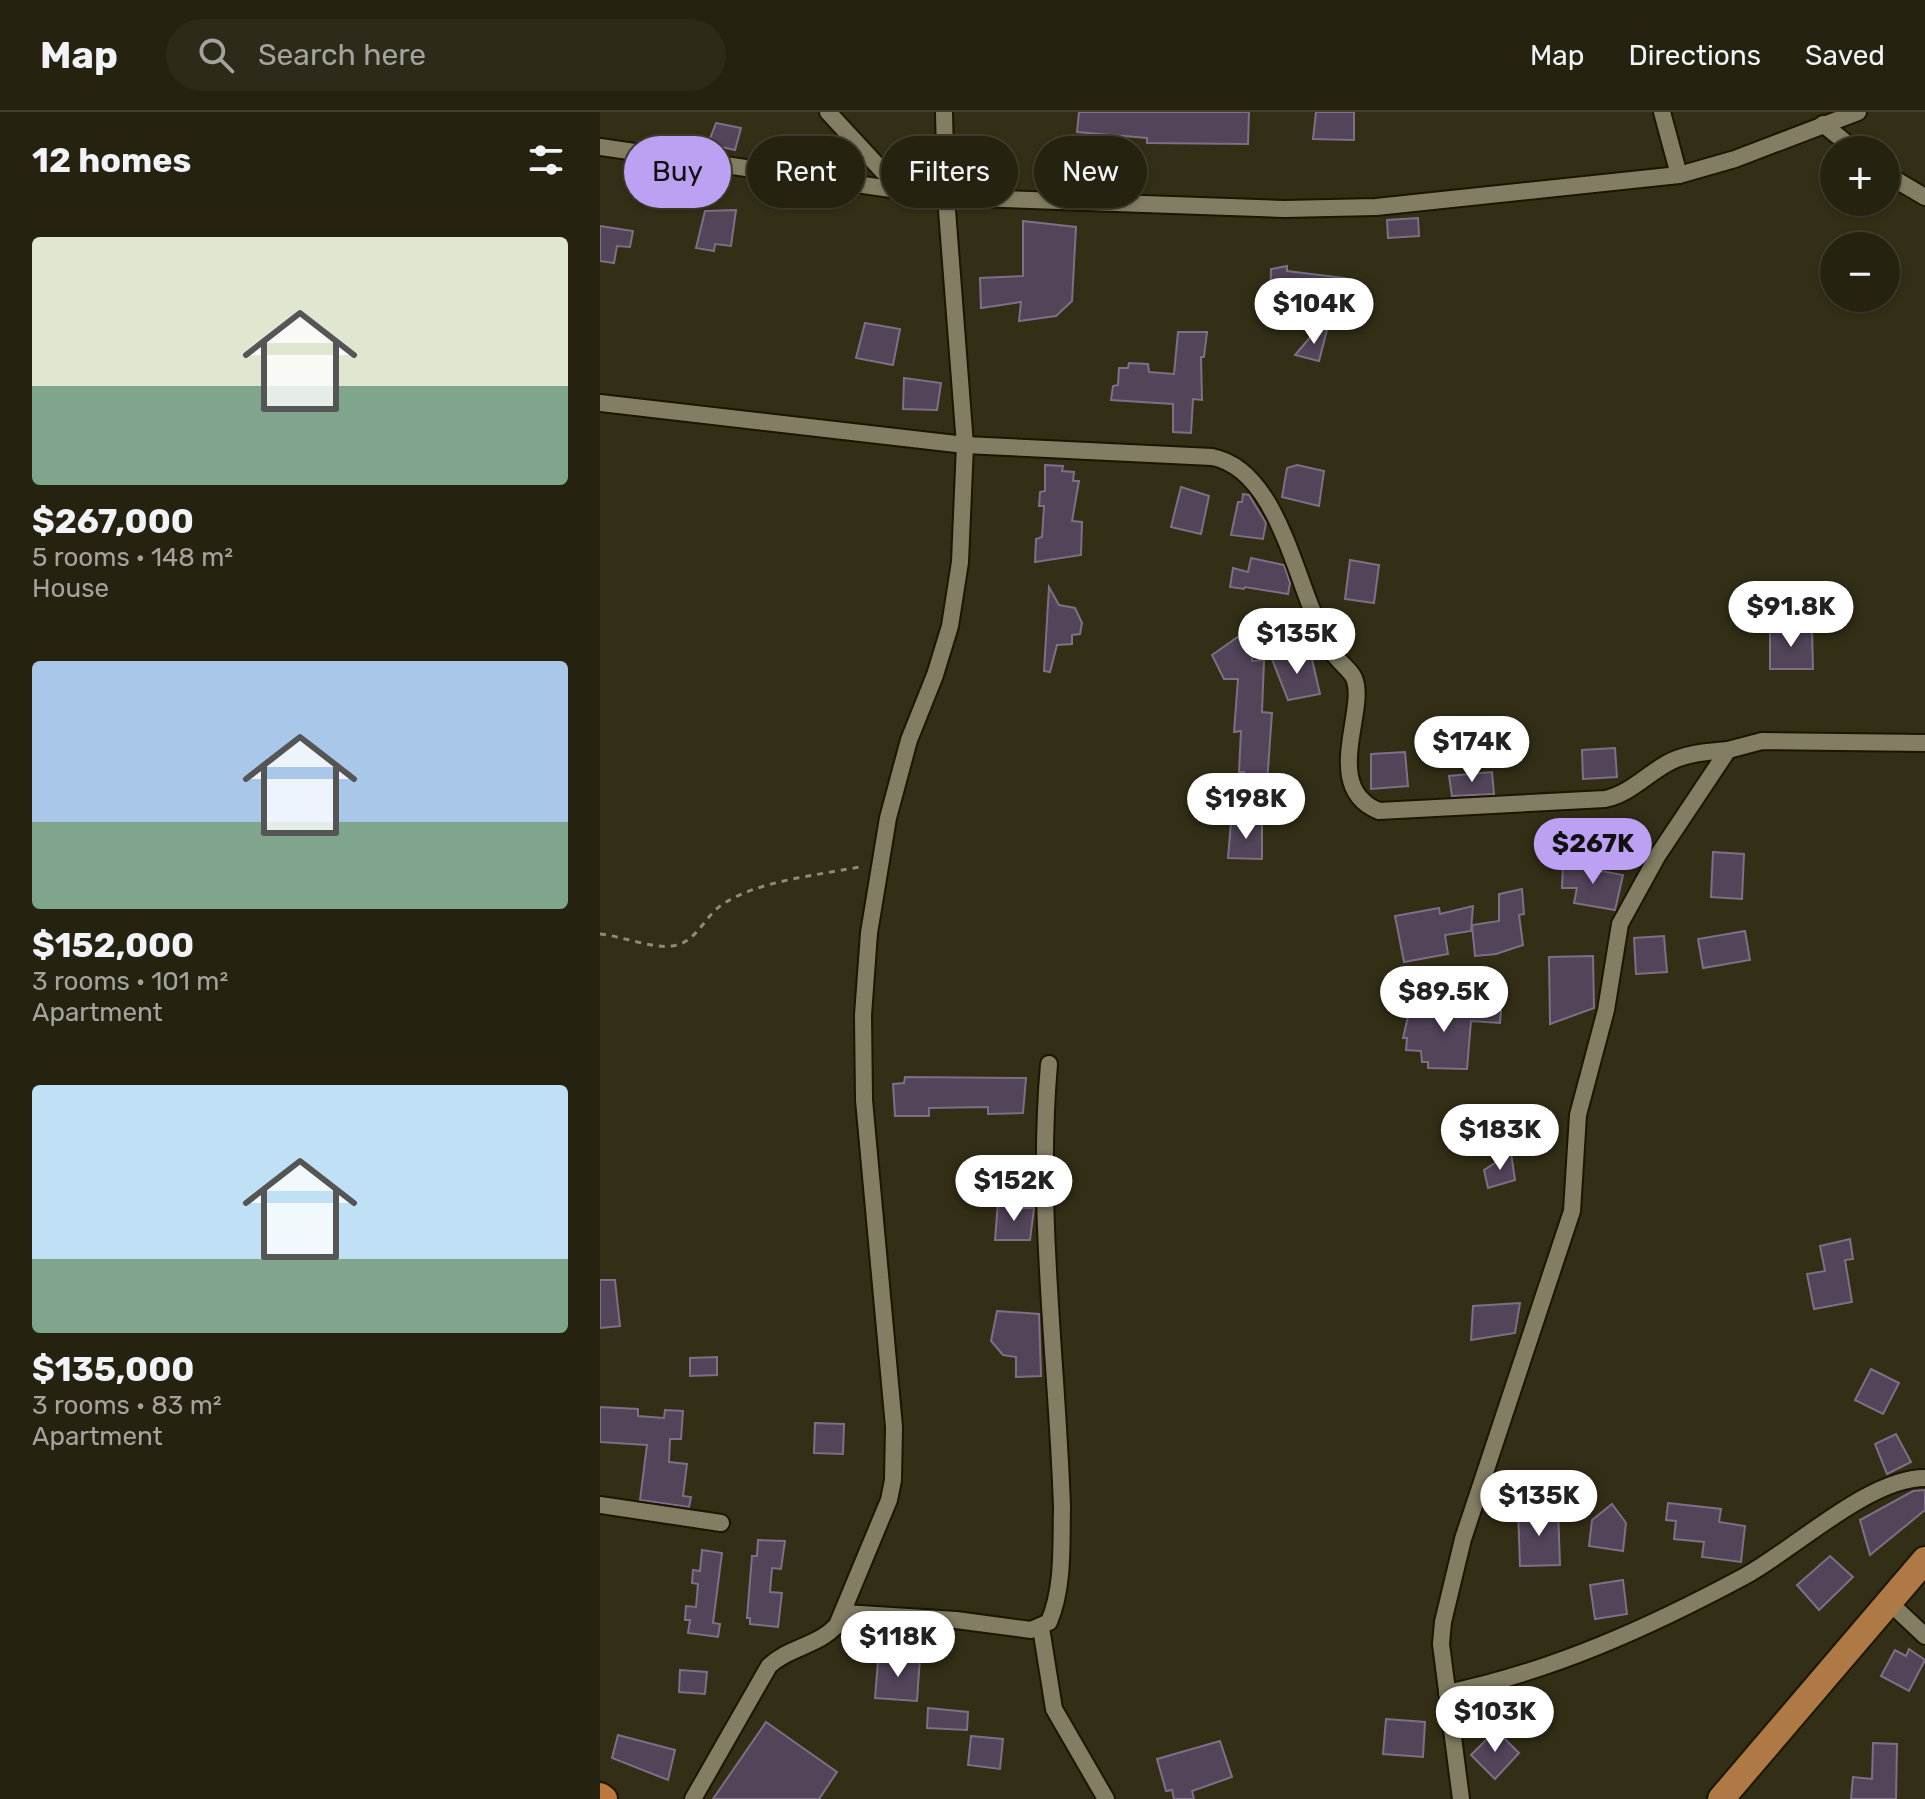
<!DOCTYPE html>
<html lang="en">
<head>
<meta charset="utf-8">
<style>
	body { margin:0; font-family:Rubik,sans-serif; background:#2e2a19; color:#f1f3f6; height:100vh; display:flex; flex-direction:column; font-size:30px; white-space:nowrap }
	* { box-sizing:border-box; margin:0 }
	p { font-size:26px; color:#a4a49f }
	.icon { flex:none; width:44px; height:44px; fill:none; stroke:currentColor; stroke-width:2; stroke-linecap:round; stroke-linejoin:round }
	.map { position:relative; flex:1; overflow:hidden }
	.details { display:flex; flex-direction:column; background:#262210; width:600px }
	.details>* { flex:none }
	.top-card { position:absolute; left:24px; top:24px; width:760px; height:72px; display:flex; gap:16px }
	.tools { position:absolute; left:1220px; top:24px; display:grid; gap:16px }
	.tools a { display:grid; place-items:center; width:80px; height:80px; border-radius:50%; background:#262210; box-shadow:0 2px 6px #0004,0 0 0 2px #423f30; font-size:40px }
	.price { position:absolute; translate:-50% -68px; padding:0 18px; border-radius:28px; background:#fff; color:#222; font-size:26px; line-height:52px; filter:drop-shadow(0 2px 4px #0008) }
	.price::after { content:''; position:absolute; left:50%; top:48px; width:24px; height:18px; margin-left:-12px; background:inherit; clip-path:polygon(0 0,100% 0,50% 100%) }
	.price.on { background:#bca0f2; color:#111 }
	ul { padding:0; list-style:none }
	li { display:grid; align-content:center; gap:16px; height:424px; padding:0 32px }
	li span { display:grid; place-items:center; height:248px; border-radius:8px; color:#555 }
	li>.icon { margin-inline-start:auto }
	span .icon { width:144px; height:144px; fill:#fffc; stroke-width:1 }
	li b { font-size:34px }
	h2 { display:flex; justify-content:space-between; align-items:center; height:96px; padding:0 32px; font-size:34px }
	.chip { padding:0 28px; border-radius:36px; background:#262210; box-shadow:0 2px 6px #0004,0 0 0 2px #423f30; font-size:28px; line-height:72px }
	.chip.on { background:#bca0f2; color:#111 }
	header { display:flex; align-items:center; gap:48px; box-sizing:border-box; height:112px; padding:0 40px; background:#262210; border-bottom:2px solid #423f30 }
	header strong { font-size:38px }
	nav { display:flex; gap:44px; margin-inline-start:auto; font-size:28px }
	.search { width:560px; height:72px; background:#2e2a19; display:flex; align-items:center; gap:20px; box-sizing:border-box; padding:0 28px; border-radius:44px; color:#a4a49f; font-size:30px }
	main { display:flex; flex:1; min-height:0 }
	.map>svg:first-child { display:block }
</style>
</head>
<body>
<header>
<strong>Map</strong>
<div class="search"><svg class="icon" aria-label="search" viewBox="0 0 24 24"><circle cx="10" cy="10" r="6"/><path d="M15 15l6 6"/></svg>Search here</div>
<nav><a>Map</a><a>Directions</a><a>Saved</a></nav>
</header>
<main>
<section class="details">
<h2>12 homes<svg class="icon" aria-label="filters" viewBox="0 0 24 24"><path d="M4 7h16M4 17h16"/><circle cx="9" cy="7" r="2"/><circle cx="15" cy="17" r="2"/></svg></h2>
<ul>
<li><span style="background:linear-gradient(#dfe7d0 60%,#7fa58c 0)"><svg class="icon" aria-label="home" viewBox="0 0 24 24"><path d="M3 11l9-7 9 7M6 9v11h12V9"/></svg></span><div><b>$267,000</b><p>5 rooms · 148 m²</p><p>House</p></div></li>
<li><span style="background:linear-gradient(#a9c7e8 65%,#7fa58c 0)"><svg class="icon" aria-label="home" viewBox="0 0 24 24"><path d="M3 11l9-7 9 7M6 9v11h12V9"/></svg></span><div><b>$152,000</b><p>3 rooms · 101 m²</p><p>Apartment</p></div></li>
<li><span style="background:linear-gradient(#bfe0f5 70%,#7fa58c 0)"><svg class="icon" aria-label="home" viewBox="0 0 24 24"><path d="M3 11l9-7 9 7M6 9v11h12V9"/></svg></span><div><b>$135,000</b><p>3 rooms · 83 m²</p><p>Apartment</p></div></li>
</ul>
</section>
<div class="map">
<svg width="1325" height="1687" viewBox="0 0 1325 1687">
	<rect width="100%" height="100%" fill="#332e16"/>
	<g fill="#524459" stroke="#7f6f86" stroke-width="2">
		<path d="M479 0H649L648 32 547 31V26L477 20Z"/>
		<path d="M716 0H754V28L713 27Z"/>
		<path d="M116 11 141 16 135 38 108 32Z"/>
		<path d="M136 98 131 134 115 132 114 139 96 136 105 99Z"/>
		<path d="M818 106 819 124 788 126 787 108Z"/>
		<path d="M423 109 476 115 472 189 456 204 419 209 421 190 381 196 380 166 423 164Z"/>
		<path d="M0 114 33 119 30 135 17 134 14 151 0 149Z"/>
		<path d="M687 154V159L745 166 740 197 670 191 671 157Z"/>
		<path d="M265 211 300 217 293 253 256 246Z"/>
		<path d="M718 216 727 218 719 249 695 243Z"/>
		<path d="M578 220H607L604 245H601L602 288 593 287 591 321 573 320V292L511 288 513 274 518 273 519 256H528L529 251 548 252 549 260 574 262Z"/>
		<path d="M304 266 341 271 337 298 303 297Z"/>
		<path d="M445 353 463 354 462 359 474 360 473 369H479L472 409 482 410 481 443 435 450 436 427 442 425 444 394H439L440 380 445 379Z"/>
		<path d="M697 353 724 359 719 394 682 385 687 356Z"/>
		<path d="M581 375 609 384 601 422 571 415Z"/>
		<path d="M643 382 649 383 666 411 663 427 631 423 638 390H642Z"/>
		<path d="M651 446 684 453 690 471 688 482 645 475 644 477 630 475 633 456 648 460Z"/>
		<path d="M750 448 779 453 774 491 745 487Z"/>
		<path d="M449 475 459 493 475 496 482 511 480 522 472 523V532L457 533 450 560 444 559Z"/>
		<path d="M1212 516 1213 557H1170V517Z"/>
		<path d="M639 524 653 538 652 549 664 548 662 600 672 601 667 671 643 668 644 660H639L641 619 634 620 638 567H624L612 543Z"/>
		<path d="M711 543 720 582 688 588 672 547Z"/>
		<path d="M1015 636 1017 665 983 667 982 638Z"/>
		<path d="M805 640 808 674 771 677V642Z"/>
		<path d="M892 660 894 682 852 684 849 664Z"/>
		<path d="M631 710 662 712V747L628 746Z"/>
		<path d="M1113 740 1144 742 1142 787 1111 785Z"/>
		<path d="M963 752 1023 763 1015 798 974 791 977 776H962Z"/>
		<path d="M922 777 924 802 919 803 923 833 896 842 875 844 872 813 899 809V782Z"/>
		<path d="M873 794 871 819 845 823 848 842 804 850 795 804 839 796 840 802Z"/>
		<path d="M1145 819 1150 848 1103 856 1098 827Z"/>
		<path d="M1064 824 1067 860 1036 862 1034 826Z"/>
		<path d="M993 844 994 896 950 912 949 845Z"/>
		<path d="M810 896 864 897 901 899 900 911 871 909 867 957 828 956V950H822L821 939 806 938 807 926H803Z"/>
		<path d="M305 965 426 966 423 1001 388 1002V995L329 996V1004H295L293 972 304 971Z"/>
		<path d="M911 1041 915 1068 888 1076 884 1058Z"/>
		<path d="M398 1090H407L414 1096H434L430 1128H395Z"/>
		<path d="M1250 1127 1253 1147 1245 1148 1252 1190 1214 1197 1207 1162 1225 1159 1220 1134Z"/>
		<path d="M0 1168H15L20 1214 0 1216Z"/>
		<path d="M920 1191 915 1221 871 1228 873 1194Z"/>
		<path d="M397 1199 439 1202 441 1264 416 1265V1245L403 1243 391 1229Z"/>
		<path d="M117 1245V1263L90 1264V1246Z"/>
		<path d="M1271 1257 1299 1271 1283 1302 1255 1288Z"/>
		<path d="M0 1295 38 1297V1304L64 1306 65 1298 83 1299 81 1327H70L69 1350 87 1352 83 1384 91 1385 89 1395 40 1388 47 1333 0 1330Z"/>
		<path d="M215 1311 244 1312 243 1342 214 1341Z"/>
		<path d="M1296 1322 1311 1350 1287 1362 1275 1332Z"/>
		<path d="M1325 1378V1398L1270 1443 1260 1408 1313 1379Z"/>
		<path d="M1068 1391 1121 1397 1119 1410 1145 1414 1141 1450 1102 1445 1104 1430 1074 1427 1076 1409 1066 1408Z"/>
		<path d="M1012 1392 1026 1411 1023 1439 989 1434 992 1408Z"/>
		<path d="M958 1397 960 1453 920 1454 918 1398Z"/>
		<path d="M158 1428 185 1429 181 1457 172 1456 170 1480 182 1481 178 1515 150 1512V1506H147L152 1444H157Z"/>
		<path d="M102 1438 122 1441 113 1511 120 1512 118 1525 88 1521 90 1508H85L86 1494 96 1495 98 1472 92 1471 93 1458 100 1459Z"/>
		<path d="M1230 1444 1253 1465 1219 1498 1197 1473Z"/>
		<path d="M1023 1468 1027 1502 995 1507 990 1473Z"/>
		<path d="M1309 1537 1325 1548 1309 1579 1281 1564 1295 1538 1306 1544Z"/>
		<path d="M303 1544 320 1545 317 1589 275 1586 278 1549 302 1550Z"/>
		<path d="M80 1558 107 1560 105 1582 79 1580Z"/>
		<path d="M328 1596 368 1600 367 1618 327 1616Z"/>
		<path d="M786 1607 825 1610 823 1645 783 1642Z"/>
		<path d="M166 1610 237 1660 219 1687H113Z"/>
		<path d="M896 1618 919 1641 895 1667 871 1643Z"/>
		<path d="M18 1623 75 1638 68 1668 12 1646Z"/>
		<path d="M371 1624 403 1627 400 1657 368 1653Z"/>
		<path d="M620 1629 632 1665 592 1679 594 1687H574L572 1678 566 1679 557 1647Z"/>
		<path d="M1273 1631 1297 1632 1296 1687H1251L1253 1665 1272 1667Z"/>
	</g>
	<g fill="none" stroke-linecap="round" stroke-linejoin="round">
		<g stroke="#1b1601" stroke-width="20">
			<g id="minor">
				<path d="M228 0 301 79"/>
				<path d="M1062 0 1079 63"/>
				<path d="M1223 12 1255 38"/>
				<path d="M0 35 346 85 684 97 776 95 1079 63 1135 47 1258 0"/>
				<path d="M1286 62 1325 85"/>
				<path d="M0 291 365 333 612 345C676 357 694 463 719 514 723 523 727 533 733 541 738 549 748 556 753 564 770 594 719 675 779 699L1005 687C1029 682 1045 664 1066 652 1085 641 1107 640 1128 638"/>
				<path d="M0 1393 121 1411"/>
				<path d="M1290 1491 1325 1524"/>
				<path d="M244 1501 356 1508 431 1518 449 1510C464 1475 461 1432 462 1395 457 1247 436 1100 449 952"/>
				<path d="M441 1516 454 1597 506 1687"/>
				<path d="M847 1581C953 1559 1050 1515 1145 1464 1196 1436 1269 1366 1325 1366"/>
				<path d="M93 1687 169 1554C189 1535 218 1534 237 1513L289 1388 293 1368 294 1315 264 988 263 903 269 821 288 706 309 628 335 563 350 514 360 450 365 333 346 85 344 0"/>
				<path d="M861 1687 841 1532 843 1510 863 1427 972 1099 978 1003 1006 898 1020 812 1058 743 1128 638 1162 629 1325 631"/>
			</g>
		</g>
		<g stroke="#1b1601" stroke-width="30">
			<path id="primary" d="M1121 1687 1325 1448"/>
		</g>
		<g stroke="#1b1601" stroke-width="30">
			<path id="trunk" d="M0 1684 4 1687"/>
		</g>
		<path stroke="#8f8b77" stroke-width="3" stroke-dasharray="6 6" stroke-linecap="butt" d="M0 822C21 824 53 837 72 834 97 831 104 804 123 792 159 768 221 763 264 754"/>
		<use href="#minor" stroke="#837e63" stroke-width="16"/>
		<use href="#primary" stroke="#af7946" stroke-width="26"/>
		<use href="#trunk" stroke="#be773c" stroke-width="26"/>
	</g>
</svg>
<div class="tools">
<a>+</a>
<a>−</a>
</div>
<b class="price" style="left:714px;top:234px">$104K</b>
<b class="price" style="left:1191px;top:537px">$91.8K</b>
<b class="price" style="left:697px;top:564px">$135K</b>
<b class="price" style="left:872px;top:672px">$174K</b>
<b class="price" style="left:646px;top:729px">$198K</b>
<b class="price on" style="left:993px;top:774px">$267K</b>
<b class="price" style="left:844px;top:922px">$89.5K</b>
<b class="price" style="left:900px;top:1060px">$183K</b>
<b class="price" style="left:414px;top:1111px">$152K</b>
<b class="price" style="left:939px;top:1426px">$135K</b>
<b class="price" style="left:298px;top:1567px">$118K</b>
<b class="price" style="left:895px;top:1642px">$103K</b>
<div class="top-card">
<a class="chip on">Buy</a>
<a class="chip">Rent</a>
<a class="chip">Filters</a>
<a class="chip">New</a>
</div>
</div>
</main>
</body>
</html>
